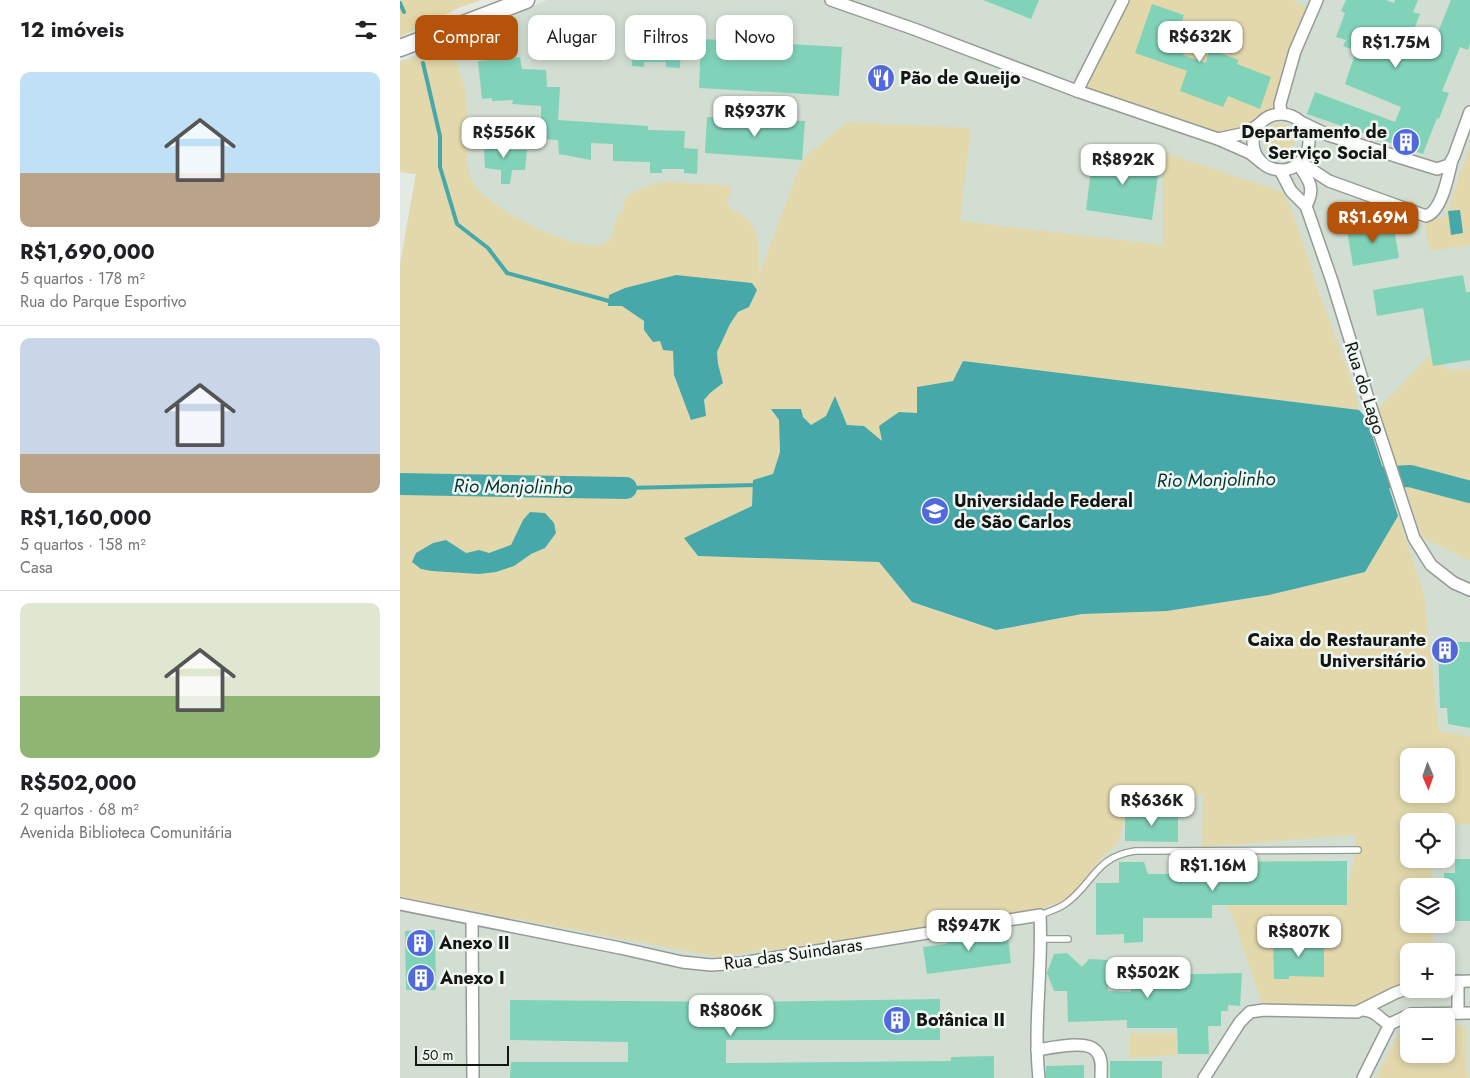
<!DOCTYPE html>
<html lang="pt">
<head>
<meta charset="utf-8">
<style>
	body { margin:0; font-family:Jost,sans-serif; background:#f6f6f6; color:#202124; height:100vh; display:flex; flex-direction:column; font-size:19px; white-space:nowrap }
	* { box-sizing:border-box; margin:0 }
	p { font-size:16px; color:#757577 }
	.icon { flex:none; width:28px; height:28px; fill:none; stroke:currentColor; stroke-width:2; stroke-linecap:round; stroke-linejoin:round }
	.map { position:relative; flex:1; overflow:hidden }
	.side { display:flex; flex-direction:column; background:#fff; width:400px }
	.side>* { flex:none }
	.hud { position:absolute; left:15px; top:15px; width:475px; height:45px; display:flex; gap:10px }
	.needle { width:32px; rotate:178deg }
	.controls { position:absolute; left:1000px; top:748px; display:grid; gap:10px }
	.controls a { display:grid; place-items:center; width:55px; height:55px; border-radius:10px; background:#fff; box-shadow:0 2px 8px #0003; font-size:25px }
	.scale { position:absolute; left:15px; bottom:12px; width:94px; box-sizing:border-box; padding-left:5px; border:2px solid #141614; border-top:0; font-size:14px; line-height:18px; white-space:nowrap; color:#141614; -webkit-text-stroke:4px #f0f7f1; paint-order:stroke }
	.price { position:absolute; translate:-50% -42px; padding:0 11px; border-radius:10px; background:#fff; color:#222; font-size:16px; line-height:32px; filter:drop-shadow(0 1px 2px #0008) }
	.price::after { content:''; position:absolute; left:50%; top:30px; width:15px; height:11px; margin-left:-8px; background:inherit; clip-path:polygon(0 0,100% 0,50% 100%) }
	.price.current { background:#b45309; color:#fff }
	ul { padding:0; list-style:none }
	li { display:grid; align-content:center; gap:10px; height:265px; padding:0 20px }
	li+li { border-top:1px solid #e0e0e0 }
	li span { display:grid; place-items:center; height:155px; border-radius:10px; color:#555 }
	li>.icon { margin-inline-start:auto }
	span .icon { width:90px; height:90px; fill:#fffc; stroke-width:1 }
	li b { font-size:21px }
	h2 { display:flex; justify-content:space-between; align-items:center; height:60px; padding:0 20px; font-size:21px }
	.tag { padding:0 18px; border-radius:10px; background:#fff; box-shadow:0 2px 8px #0003; font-size:18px; line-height:45px }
	.tag.current { background:#b45309; color:#fff }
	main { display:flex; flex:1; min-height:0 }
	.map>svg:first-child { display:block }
</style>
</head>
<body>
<main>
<section class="side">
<h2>12 imóveis<svg class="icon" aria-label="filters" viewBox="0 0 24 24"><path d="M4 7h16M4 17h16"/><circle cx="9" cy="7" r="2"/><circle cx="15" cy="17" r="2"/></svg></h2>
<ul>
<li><span style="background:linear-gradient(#bfe0f5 65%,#b9a48a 0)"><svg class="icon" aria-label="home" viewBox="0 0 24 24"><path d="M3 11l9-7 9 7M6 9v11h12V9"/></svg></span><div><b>R$1,690,000</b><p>5 quartos · 178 m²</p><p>Rua do Parque Esportivo</p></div></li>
<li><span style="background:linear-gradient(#c9d6e8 75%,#b9a48a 0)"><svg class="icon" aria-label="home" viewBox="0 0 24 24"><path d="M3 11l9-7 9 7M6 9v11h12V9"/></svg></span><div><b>R$1,160,000</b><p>5 quartos · 158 m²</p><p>Casa</p></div></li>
<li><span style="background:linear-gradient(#dfe7d0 60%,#8fb573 0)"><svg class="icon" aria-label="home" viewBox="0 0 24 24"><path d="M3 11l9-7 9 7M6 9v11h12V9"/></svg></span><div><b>R$502,000</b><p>2 quartos · 68 m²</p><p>Avenida Biblioteca Comunitária</p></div></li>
</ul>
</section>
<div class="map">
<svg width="1070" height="1078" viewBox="0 0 1070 1078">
	<rect width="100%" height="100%" fill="#e3e9e3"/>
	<path fill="#d2ded2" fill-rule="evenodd" d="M147 0H1070V1078H0V265L16 174 0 172V61ZM1009 756H1046V794H1009ZM1009 821H1046V859H1009ZM1009 886H1046V924H1009ZM1009 951H1046V989H1009ZM1009 1016H1046V1054H1009Z"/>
	<g fill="#e2d8ac" fill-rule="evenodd">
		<path d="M0 0H82L58 8 0 37Z"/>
		<path d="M731 0H892L909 8 877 103 869 119 865 121 860 127 823 137 681 89Z"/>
		<path d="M50 49C58 68 66 86 67 107 68 128 63 165 73 183 85 206 176 254 203 244 214 240 213 228 216 219 217 215 220 213 223 210 224 207 223 202 225 199 229 192 254 184 262 182 268 181 275 183 281 183 295 184 309 184 323 185L330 187 331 193 327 199 330 209C364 223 358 246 359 275L402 160 447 122 571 128 560 221 763 245V152L883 192C899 224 908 259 919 293 933 332 951 370 959 410L563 361 553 381 517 387V413L499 412 480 426 482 441 464 426 447 425 435 396 426 416 411 425 403 417 371 410 379 420 380 452 373 474 353 480 352 506 284 538 426 560 479 562 512 602 596 630 682 614 767 611 869 595 964 572 998 516 1024 594 1039 731 1070 737V824L1046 826V821H1009V859H1032V886H1009V924H1033V951H1009V987L964 1010H864L833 918 826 905H947V887L955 855V835L802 847 803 795 733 794 717 844 700 859 672 899 615 916 319 957 0 897V265L16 174 0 172V62ZM276 275 352 283 357 290 349 307 338 312 330 324 317 352 318 364 323 383 310 393 291 420 274 375 273 351 260 341 244 321 222 306H208L209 295 225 288ZM117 533 145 548 131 554 114 566 79 574 21 569 33 543 46 540 66 553 79 550 89 553 112 545ZM1009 756H1046V794H1009Z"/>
		<circle cx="879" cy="139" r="16"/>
		<path d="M1070 146V245L1030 251 1024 221 1045 217Z"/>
		<path d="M1029 356 1047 369H1070V561L1022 537 978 409Z"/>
		<path d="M1003 1025H1009V1054H1046V1025L1066 1026 1067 1078H976Z"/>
		<path d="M729 1033H776L777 1055 729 1058Z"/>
	</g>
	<g fill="#47a8aa">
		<path d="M1060 210 1063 233 1051 235 1048 211Z"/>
		<path d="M276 275 352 283 357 290 349 307 338 312 330 324 317 352 318 364 323 383 310 393 304 400 306 416 291 420 274 375 273 351 263 350 260 341 253 342 244 330V321L222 306H208L209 295 225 288Z"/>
		<path d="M563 361 959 410 967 419 998 516 965 572 869 595 767 611 682 614 596 630 512 602 479 562 298 556 284 538 352 506 353 480 373 474 380 452 379 420 371 409H401L403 417 411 425 426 416 435 396 447 425 464 426 482 441 479 426 499 412 517 413V387L553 381Z"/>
		<path d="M130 512 145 513 154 523 156 533 145 548 131 554 114 566 96 572 79 574 32 571 21 569 12 562 16 553 33 543 46 540 66 553 79 550 89 553 111 545 123 520Z"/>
	</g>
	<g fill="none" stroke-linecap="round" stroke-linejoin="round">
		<g stroke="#47a8aa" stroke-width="4">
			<path d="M0 3 4 12"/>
			<path d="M23 63 40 136V167L57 224 88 248 107 273 209 301"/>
			<path d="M226 488 357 485"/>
		</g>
		<g stroke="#47a8aa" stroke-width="22">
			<path d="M956 479 1010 476 1070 492"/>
			<path d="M0 484 226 488"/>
		</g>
	</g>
	<g fill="#80d3b9">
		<path d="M583 0H639L631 19Z"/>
		<path d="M946 0H986L994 3 995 0H1018L1013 12 1020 14 1010 39 1032 47 1051 0H1070V44L1068 50 1060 47 1042 91 1049 93 1039 119 1037 118 1023 154 907 114 915 92 995 122 1001 107 945 84 956 51 943 46 946 40 936 37 945 13 941 11Z"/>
		<path d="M752 4 784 15 778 33 790 36 783 55 806 63 809 49 839 60 837 64 871 77 860 109 828 96 823 107 780 91 787 71 735 53Z"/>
		<path d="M244 26H269V41H281L280 68 266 67V62H244V67L232 66 233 43H244Z"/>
		<path d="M301 39 442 47 439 96 299 88Z"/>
		<path d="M111 55V58L120 57 122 69 146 70 147 87H160L158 120 248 126V130L285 131 284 148 298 149 297 174 284 173V169H262V173H250V162L213 161V144L191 143V160L159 154 158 140 141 139V106L112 104 113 100 92 101V98L82 99 78 61 89 60 88 57Z"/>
		<path d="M307 117 405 121 402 160 305 153Z"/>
		<path d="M89 137 104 140V150H127L125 170H112L110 184H101V170L85 168 84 150 88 149Z"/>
		<path d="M693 153 760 160 752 220 686 210Z"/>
		<path d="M993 222 999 258 953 266 947 230Z"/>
		<path d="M1063 275 1066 292H1070V360L1033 366 1023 308 977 316 973 290Z"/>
		<path d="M1038 642H1070V728L1048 724 1047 708H1040Z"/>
		<path d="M725 812 778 813V842L725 841Z"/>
		<path d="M1055 859H1070V921H1046V886H1044V873H1055Z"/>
		<path d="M947 861V905H812V918H743V942L724 943V934L696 935V883H719V862H744L748 874H813V862Z"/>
		<path d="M607 928 611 963 527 974 523 947 547 944 549 937Z"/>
		<path d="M35 930 36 990H6L5 931Z"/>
		<path d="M924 937V977L889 976V979H874L873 939Z"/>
		<path d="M667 953 682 967 689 959 708 960V991L731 992 729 962 754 961 755 975 842 973 840 1006 828 1005V1011H821V1026H808L809 1054H778L777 1028H727V1020L668 1022 667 991H654L647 973 654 954Z"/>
		<path d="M540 999V1040H326V1063L551 1061V1057L594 1056V1078H110L111 1062H228V1042L110 1040V1000L342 1002Z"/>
		<rect x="710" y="1061" width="52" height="17"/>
		<path d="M684 1065V1078H646V1066Z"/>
	</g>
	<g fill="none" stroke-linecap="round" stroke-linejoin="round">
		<g stroke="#959b96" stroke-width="8">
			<g id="service">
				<path d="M640 915C648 912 658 909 665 904 693 885 694 857 735 851L958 850"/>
				<path d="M641 939H668"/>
			</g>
		</g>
		<g stroke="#959b96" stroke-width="14">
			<g id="minor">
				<path d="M431 0 514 29 677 91 818 139 850 153 861 162"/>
				<path d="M677 91 723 0"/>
				<path d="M881 114 880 104 895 51 917 0"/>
				<circle cx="881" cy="142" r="28"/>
				<path d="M901 122 928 135 1037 169 1049 165 1054 156 1070 112"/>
				<path d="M818 139 846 133 858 125"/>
				<path d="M900 162 929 181 1026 216C1042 211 1048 176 1052 160"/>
				<path d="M898 164C909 180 916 188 906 206"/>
				<path d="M880 170 891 191 906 206 932 281 967 395 1014 538 1031 565 1054 583 1070 590"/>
				<path d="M0 904 220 948 282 962 311 965 341 963 640 915C643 969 633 1024 639 1078"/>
				<path d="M72 920 73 1078"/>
				<path d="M1046 982 1070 981"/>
				<path d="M964 1010C981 1013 978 1020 990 1024"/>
				<path d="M1058 1013V981"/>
				<path d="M637 1050C650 1048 687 1039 696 1051 703 1058 701 1069 701 1078"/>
				<path d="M804 1078 840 1022 850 1012 864 1010 957 1012 995 993 1009 988"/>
				<path d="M963 1078 990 1024 1011 1014 1070 1013"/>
			</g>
		</g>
		<g stroke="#959b96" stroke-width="19">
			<path id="secondary" d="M0 48 126 0"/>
		</g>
		<use href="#service" stroke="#fff" stroke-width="5.5"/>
		<use href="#minor" stroke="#fff" stroke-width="11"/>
		<use href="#secondary" stroke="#fff" stroke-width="16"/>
	</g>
	<defs>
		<g id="restaurant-disc" transform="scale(1.4375)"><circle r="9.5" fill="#5169de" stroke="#f0f7f1"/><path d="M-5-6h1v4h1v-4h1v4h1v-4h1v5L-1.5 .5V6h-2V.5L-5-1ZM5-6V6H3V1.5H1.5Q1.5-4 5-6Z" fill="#fff"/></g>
		<g id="building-disc" transform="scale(1.4375)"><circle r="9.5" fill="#5169de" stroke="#f0f7f1"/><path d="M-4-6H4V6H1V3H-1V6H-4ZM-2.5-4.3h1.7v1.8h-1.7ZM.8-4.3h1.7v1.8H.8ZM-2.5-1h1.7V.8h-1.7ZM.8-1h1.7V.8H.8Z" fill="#fff"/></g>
		<g id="university-disc" transform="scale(1.4375)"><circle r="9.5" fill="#5169de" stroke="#f0f7f1"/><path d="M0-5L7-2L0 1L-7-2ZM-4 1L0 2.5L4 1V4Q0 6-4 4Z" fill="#fff"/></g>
	</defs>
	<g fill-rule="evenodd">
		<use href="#restaurant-disc" x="481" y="78"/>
		<use href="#building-disc" x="1006" y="142"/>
		<use href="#university-disc" x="535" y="511"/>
		<use href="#building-disc" x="1045" y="650"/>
		<use href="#building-disc" x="20" y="943"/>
		<use href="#building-disc" x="21" y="978"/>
		<use href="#building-disc" x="497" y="1020"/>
	</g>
	<g text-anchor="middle" stroke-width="5" stroke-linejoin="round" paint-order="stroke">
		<g font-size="18" font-weight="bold" fill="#141614" stroke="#f0f7f1" text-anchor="start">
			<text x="500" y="84">Pão de Queijo</text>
			<text x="987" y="138" text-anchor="end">Departamento de<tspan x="987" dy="21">Serviço Social</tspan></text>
			<text x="554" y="507">Universidade Federal<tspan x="554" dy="21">de São Carlos</tspan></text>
			<text x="1026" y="646" text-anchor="end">Caixa do Restaurante<tspan x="1026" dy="21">Universitário</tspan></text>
			<text x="39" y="949">Anexo II</text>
			<text x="40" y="984">Anexo I</text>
			<text x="516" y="1026">Botânica II</text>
		</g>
		<g font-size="18" fill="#141614" stroke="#f0f7f1">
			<text transform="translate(965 388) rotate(72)" y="6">Rua do Lago</text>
			<text transform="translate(393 954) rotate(-8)" y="6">Rua das Suindaras</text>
		</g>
		<g font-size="19" font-style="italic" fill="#033434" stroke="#f0f7f1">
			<text transform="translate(816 479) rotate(-1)" y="7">Rio Monjolinho</text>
			<text transform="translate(113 486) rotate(1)" y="7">Rio Monjolinho</text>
		</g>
	</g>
</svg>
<div class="controls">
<a><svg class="needle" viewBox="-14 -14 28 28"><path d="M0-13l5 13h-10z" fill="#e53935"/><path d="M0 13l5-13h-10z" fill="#757577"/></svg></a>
<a><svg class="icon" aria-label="locate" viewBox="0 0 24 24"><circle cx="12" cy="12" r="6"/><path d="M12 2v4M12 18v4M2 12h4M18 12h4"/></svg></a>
<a><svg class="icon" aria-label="layers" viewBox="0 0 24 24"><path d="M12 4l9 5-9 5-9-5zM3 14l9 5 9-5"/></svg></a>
<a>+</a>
<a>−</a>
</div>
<div class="scale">50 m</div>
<b class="price" style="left:800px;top:63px">R$632K</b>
<b class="price" style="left:996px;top:69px">R$1.75M</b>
<b class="price" style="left:355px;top:138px">R$937K</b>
<b class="price" style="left:104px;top:159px">R$556K</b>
<b class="price" style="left:723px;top:186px">R$892K</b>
<b class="price current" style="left:973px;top:244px">R$1.69M</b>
<b class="price" style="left:752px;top:827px">R$636K</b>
<b class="price" style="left:813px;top:892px">R$1.16M</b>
<b class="price" style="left:569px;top:952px">R$947K</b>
<b class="price" style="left:899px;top:958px">R$807K</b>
<b class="price" style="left:748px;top:999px">R$502K</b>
<b class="price" style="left:331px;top:1037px">R$806K</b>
<div class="hud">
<a class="tag current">Comprar</a>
<a class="tag">Alugar</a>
<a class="tag">Filtros</a>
<a class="tag">Novo</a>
</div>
</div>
</main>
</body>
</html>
